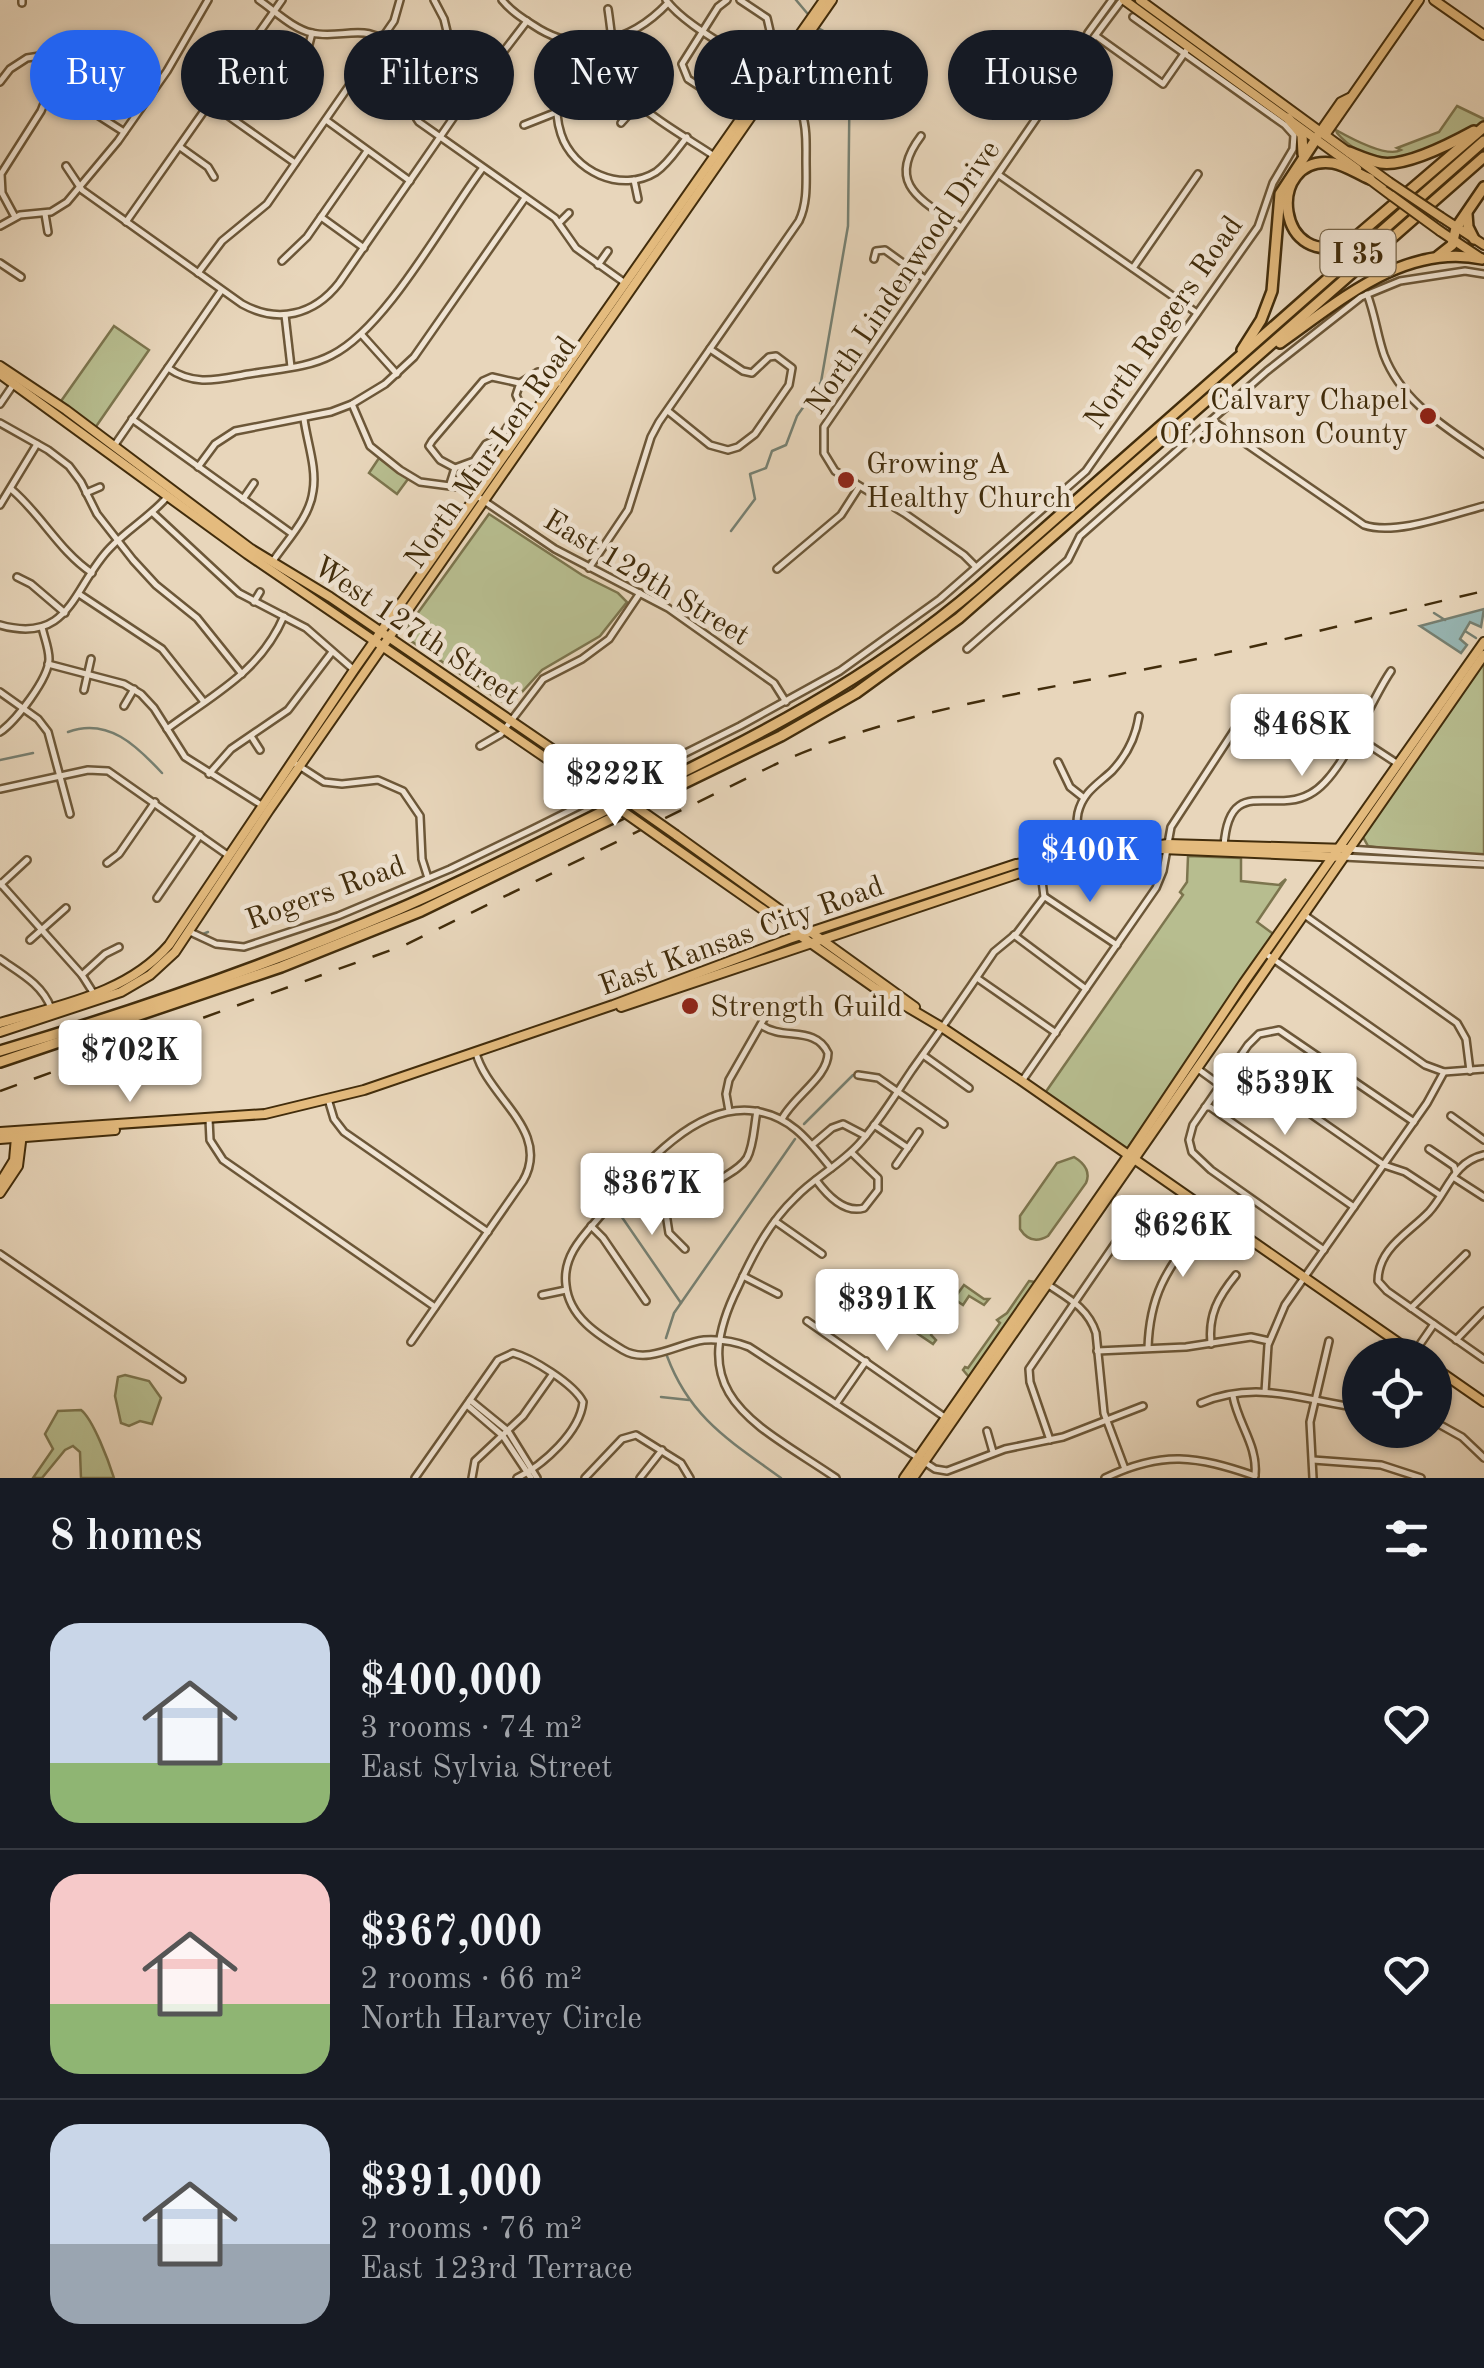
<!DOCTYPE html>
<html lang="en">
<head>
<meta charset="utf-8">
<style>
	body { margin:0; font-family:"Old Standard TT",serif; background:#242831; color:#f1f3f6; height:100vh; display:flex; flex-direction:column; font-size:38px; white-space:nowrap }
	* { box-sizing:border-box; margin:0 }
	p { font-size:32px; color:#9ea1a6 }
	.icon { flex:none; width:55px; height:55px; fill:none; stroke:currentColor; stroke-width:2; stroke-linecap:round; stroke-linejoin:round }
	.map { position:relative; height:1478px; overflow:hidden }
	.panel { display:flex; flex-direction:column; background:#171b24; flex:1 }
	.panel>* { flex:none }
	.top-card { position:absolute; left:30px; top:30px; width:1425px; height:90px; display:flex; gap:20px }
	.buttons { position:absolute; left:1342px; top:1338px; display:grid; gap:20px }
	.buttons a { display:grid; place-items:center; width:110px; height:110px; border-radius:50%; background:#171b24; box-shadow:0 2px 8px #0004; font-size:50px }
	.price { position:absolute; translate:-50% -85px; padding:0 22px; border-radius:10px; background:#fff; color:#222; font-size:32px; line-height:65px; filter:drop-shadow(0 2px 5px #0008) }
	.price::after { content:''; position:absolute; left:50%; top:60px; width:30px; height:22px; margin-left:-15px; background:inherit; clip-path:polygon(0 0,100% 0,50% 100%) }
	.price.current { background:#2563eb; color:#fff }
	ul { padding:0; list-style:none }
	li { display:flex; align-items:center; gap:30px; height:250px; padding:0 50px }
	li+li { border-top:2px solid #363941 }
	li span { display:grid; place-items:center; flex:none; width:280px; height:200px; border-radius:30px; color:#555 }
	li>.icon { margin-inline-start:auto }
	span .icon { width:120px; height:120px; fill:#fffc; stroke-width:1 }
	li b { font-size:42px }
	h2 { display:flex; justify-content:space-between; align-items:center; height:120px; padding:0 50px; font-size:42px }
	.tag { padding:0 35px; border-radius:45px; background:#171b24; box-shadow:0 2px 8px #0004; font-size:35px; line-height:90px }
	.tag.current { background:#2563eb; color:#fff }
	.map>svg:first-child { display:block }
</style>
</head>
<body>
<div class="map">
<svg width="1484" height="1478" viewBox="0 0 1484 1478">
	<rect width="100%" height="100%" fill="#e8d6bb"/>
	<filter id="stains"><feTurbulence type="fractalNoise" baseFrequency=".002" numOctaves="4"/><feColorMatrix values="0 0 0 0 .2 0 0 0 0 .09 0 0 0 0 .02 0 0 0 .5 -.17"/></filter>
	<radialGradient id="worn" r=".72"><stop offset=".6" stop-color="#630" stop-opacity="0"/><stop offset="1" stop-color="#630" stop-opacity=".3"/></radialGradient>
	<g fill="#b7bd8f" stroke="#7c754e" stroke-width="2.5">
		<path d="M1457 106 1484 119V122C1464 136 1410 162 1386 160 1368 159 1348 146 1337 133L1336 130C1352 139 1387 158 1401 150L1397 148 1439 132Z"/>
		<path d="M114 326 149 350 95 428 59 404Z"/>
		<path d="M379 458 408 479 397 494 369 473Z"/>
		<path d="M489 514 582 575 618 593 627 602 600 636 542 670 513 702 501 701 411 641 407 628Z"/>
		<path d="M1484 658V856L1406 852 1368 846 1362 835Z"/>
		<path d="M1188 856 1241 858V881L1279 885 1286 879 1257 922 1276 936 1127 1149 1045 1093 1183 895 1180 892 1187 882Z"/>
		<path d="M1074 1157C1084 1163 1091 1171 1086 1183L1048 1236C1036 1243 1027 1240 1020 1229V1216L1057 1163Z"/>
		<path d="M1029 1281 1035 1282 1033 1288 969 1377 963 1370 965 1367 968 1368 1000 1323 997 1320 1007 1313Z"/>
		<path d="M964 1285 984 1299H989L984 1305 969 1296 963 1305 957 1301 948 1314 940 1311 931 1324 934 1327 931 1335 936 1340 933 1344 915 1332 946 1288 956 1296Z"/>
		<path d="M125 1375 149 1381 161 1398 152 1424 140 1421 129 1426 121 1423 115 1396 118 1377Z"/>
		<path d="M81 1410C93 1419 109 1462 114 1478H81L80 1452 73 1446 65 1450 42 1478H33L53 1449 45 1434 58 1411Z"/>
	</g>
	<path fill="#98b8b6" stroke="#768072" stroke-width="2.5" d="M1484 609 1481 627 1470 622 1460 639 1467 645 1461 653 1420 626Z"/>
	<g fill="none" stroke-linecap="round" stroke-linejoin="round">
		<g stroke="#768072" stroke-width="2.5">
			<path d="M796 0 807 13"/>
			<path d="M731 531 755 499 750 474 766 468 772 451 786 445 797 416 821 382 848 226 850 52 846 44 820 29"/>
			<path d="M1434 613 1445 620"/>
			<path d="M1465 631 1476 638"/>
			<path d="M68 732C108 717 137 746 162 773"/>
			<path d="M0 760 33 753"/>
			<path d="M203 934 208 932"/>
			<path d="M804 1124 853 1075"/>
			<path d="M590 1170 596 1181"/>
			<path d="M617 1210 681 1303"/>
			<path d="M666 1338 674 1313 795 1139"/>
			<path d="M667 1356C690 1418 730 1441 781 1478"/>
			<path d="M661 1397 689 1400"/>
		</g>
		<g stroke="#6c5738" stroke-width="10">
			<g id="minor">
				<path d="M22 0V3"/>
				<path d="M259 0C275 11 293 29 312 33 341 40 370 20 392 49 408 71 403 100 419 122L555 218 576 248 625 283"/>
				<path d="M434 0 444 19 457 73 472 94"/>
				<path d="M502 0C511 11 522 18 533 25 580 57 631 42 668 3"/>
				<path d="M727 0 718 7 682 64 688 79 714 96 728 92 770 31 767 18 740 0"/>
				<path d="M608 9C612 34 613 65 624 87 637 111 691 140 714 156"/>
				<path d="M1096 36 1163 84 1186 51"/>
				<path d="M566 41C560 71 551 104 561 134 573 171 621 194 656 172 669 163 677 149 687 137"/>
				<path d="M1072 65 1088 33 1112 0"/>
				<path d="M0 82 10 69 27 58 85 49 113 55 154 88"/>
				<path d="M283 90 306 56 312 33"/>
				<path d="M210 103 295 163"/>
				<path d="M99 116 124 132"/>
				<path d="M326 120 410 181"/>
				<path d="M621 123 639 103"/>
				<path d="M524 125 557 112"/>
				<path d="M921 136C884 185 923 201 961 227"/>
				<path d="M180 147 208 167 214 177"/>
				<path d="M66 166 82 190 242 304C278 324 314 315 339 283L458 111 527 21"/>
				<path d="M999 175 1197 313"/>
				<path d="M634 180 638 199"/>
				<path d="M45 214 48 232"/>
				<path d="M15 217 2 193 1 174 41 111 49 91 43 56"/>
				<path d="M321 217 364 248"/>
				<path d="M126 222 282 0"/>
				<path d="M559 223 569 213"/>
				<path d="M0 226 20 215 51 212 67 202 118 141 167 71 208 0"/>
				<path d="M874 259 876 251 885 250 925 279"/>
				<path d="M282 261 307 237 367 151"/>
				<path d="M0 263 21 277"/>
				<path d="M598 265 608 251"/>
				<path d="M1133 268 1198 174"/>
				<path d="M198 273 222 241 267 204 394 21 400 0"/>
				<path d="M1367 294C1375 314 1377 335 1384 355 1402 402 1444 426 1484 454"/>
				<path d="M285 315 291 367"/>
				<path d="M362 335 397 374"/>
				<path d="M168 368C195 387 219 379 249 374 277 369 308 368 332 355 386 328 444 220 482 169"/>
				<path d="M0 404 13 385"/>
				<path d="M352 404 370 446 400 470 420 482 465 488 555 549 668 608 774 683 786 702"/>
				<path d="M668 411 710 445 728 450 738 447 755 434 789 385 792 368 776 356 769 357 752 373 743 371 710 349"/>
				<path d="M132 419 291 533"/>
				<path d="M1213 421 1364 525C1396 536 1452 514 1484 506"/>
				<path d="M0 423 48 450 69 466 81 482 97 514 133 560 156 585 197 618 242 674"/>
				<path d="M114 446 221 291"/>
				<path d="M198 467 215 444 235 431 331 412 352 404 385 384 414 357 525 198"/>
				<path d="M455 468 440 460 429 446 432 441 483 381 492 377 519 383"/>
				<path d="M450 484 455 468 474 461 486 444 501 437 521 406 516 395 520 383 538 372 558 383"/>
				<path d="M11 489C41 514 59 551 92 573"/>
				<path d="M86 493 100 487"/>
				<path d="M243 499 254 483"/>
				<path d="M0 505 37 444"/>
				<path d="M153 513 239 593 306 628 354 670"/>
				<path d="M273 561C287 540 310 517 313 491 317 468 307 442 304 419"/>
				<path d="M976 567 964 555 904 513 835 471 824 453V427L1071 68 1122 0"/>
				<path d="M589 568 628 510 651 437 659 422 799 221C808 202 806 181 806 160 806 145 807 128 802 114 787 69 696 40 666 0"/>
				<path d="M777 569 841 515 859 487"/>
				<path d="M17 577 31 584 65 613"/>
				<path d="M79 594 162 649 204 702"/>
				<path d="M254 602 260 592"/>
				<path d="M0 625C71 645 73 586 110 548 128 529 151 516 168 496"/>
				<path d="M967 649 1068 560 1080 536 1267 371 1361 297 1400 281 1465 271 1484 274"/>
				<path d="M48 664 124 684 141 694 154 708 185 757 263 806"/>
				<path d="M84 690 91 659"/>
				<path d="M0 692 38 719 48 732 70 814"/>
				<path d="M1308 705 1398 764"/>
				<path d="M124 706 134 689"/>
				<path d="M167 729C214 694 260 672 284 616"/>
				<path d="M0 732C16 721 49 678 49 659 49 648 44 637 42 627"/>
				<path d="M251 736 260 750"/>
				<path d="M480 746 501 734 543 679 582 659 609 639 640 593"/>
				<path d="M293 762 324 782 342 784 378 780 403 791 420 816 422 859 428 878"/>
				<path d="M1058 762 1070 787 1084 798"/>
				<path d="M209 774 231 749 288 710 332 652"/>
				<path d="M0 789 88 770 108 771 229 856"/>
				<path d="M1224 846C1229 774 1272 815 1310 794 1343 777 1369 702 1391 671"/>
				<path d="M1348 849 1484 858"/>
				<path d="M1343 857 1484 864"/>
				<path d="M1081 860C1079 845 1075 828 1078 813 1083 792 1097 785 1112 771 1126 756 1136 736 1139 716"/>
				<path d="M107 863 119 854 155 802"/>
				<path d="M0 883 82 975 94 994"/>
				<path d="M0 885 27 860"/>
				<path d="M1045 897 1117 945"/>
				<path d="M157 898 200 835"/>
				<path d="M1303 914 1457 1023 1466 1039 1470 1071"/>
				<path d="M188 931 216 944 244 947 338 916 450 869 535 828 740 726 840 671 940 599 1086 471 1258 227 1273 183 1293 149 1294 135 1285 125 1133 17"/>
				<path d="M1014 935 1086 989"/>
				<path d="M30 940 66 908"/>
				<path d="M1266 954 1425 1065 1444 1072 1484 1069"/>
				<path d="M0 959C20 973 42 984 51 1008"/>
				<path d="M82 975 105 954 119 947"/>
				<path d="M977 978 1056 1033"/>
				<path d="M761 1025C783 1041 815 1025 828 1053 828 1077 794 1096 782 1119"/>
				<path d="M923 1055 969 1088"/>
				<path d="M1236 1062 1384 1165 1405 1172 1440 1195"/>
				<path d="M1198 1069 1220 1085"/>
				<path d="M858 1075 878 1078 944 1124"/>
				<path d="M1022 1081 1156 888 1163 871 1171 827 1248 709"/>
				<path d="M328 1099 334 1119 344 1132 488 1232"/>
				<path d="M1205 1107H1210L1354 1207"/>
				<path d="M729 1111 726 1094 729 1080 773 1003"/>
				<path d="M1451 1116 1484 1140"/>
				<path d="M209 1119 210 1140 223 1160 435 1307"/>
				<path d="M874 1125 908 1148"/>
				<path d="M812 1145 832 1128 843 1124 866 1136"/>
				<path d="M1429 1149 1454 1166 1456 1172"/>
				<path d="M1484 1155C1453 1162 1448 1191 1429 1212 1409 1233 1378 1248 1378 1281L1387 1291 1484 1359"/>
				<path d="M896 1165 919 1132"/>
				<path d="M831 1168C809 1141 791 1116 754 1111 693 1103 638 1172 603 1213 585 1234 562 1255 566 1285 569 1317 598 1335 623 1350 648 1365 679 1343 704 1340 720 1339 734 1341 749 1347L935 1469 947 1471 1005 1449 1063 1437 1143 1406"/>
				<path d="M1453 1177 1484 1197"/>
				<path d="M816 1180C827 1195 844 1214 864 1208L878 1190V1178L852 1153"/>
				<path d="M627 1182C665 1217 675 1208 716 1182 726 1175 740 1169 747 1158 754 1145 754 1126 757 1111"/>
				<path d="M711 1185 717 1194"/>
				<path d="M665 1207 669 1233 685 1249"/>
				<path d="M775 1221 822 1254"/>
				<path d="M591 1226 603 1238 646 1301"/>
				<path d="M1324 1250 1211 1170 1192 1152 1189 1140 1193 1125 1248 1045 1259 1034 1279 1030 1414 1122"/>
				<path d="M0 1254 182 1379"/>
				<path d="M743 1276 778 1294"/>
				<path d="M1047 1284C1068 1298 1088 1308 1096 1333L1104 1413 1125 1469"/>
				<path d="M542 1295 566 1290"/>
				<path d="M1411 1308 1466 1254"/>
				<path d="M807 1321 946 1418"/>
				<path d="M1456 1340 1484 1311"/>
				<path d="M411 1342 523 1181C552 1131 488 1098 476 1053"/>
				<path d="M1211 1344C1208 1315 1218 1297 1236 1275"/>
				<path d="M1148 1348C1150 1283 1175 1262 1211 1211"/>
				<path d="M1097 1351 1186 1347 1251 1337 1269 1341"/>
				<path d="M1414 1353 1434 1324"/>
				<path d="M1265 1392 1268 1345 1285 1305 1427 1103 1444 1072"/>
				<path d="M1233 1396C1238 1424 1258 1446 1255 1475"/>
				<path d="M470 1400 508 1431 537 1478"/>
				<path d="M1201 1403C1258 1379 1305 1401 1360 1408"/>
				<path d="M836 1404 866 1361"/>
				<path d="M467 1405 503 1436 531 1478"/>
				<path d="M1435 1422 1462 1437 1484 1458"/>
				<path d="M987 1431 993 1452"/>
				<path d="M1050 1440 1030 1382 1029 1369 1138 1210"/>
				<path d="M1313 1460 1381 1465 1421 1478"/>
				<path d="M415 1478 498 1360 513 1353C532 1358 574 1384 583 1402 580 1432 543 1465 517 1478"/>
				<path d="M472 1478 475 1461 523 1416 552 1375"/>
				<path d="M585 1478 622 1439 636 1435 681 1463 690 1478"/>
				<path d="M640 1478 662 1450"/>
				<path d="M836 1478C755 1423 683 1397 738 1287 753 1254 769 1223 795 1198 814 1178 840 1165 859 1144 879 1122 895 1095 912 1070 940 1031 967 992 994 952L1017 933 1044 897 1040 864"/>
				<path d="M1105 1478C1163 1450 1196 1456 1255 1476"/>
				<path d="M1313 1478 1310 1422 1329 1341"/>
			</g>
		</g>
		<g stroke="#422d0c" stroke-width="12">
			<g id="major">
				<path d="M1124 0 1357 169"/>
				<path d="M1140 0 1389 182"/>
				<path d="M1434 0 1484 35"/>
				<path d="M1318 135 1341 102 1349 98"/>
				<path d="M1325 135 1419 0"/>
				<path d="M1368 178 1392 196"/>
				<path d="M1441 217 1484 245"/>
				<path d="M1440 231 1482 259"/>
				<path d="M0 366 66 410 251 549 330 597 599 781"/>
				<path d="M0 374 247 554 587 786"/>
				<path d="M676 835 915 1007"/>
				<path d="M665 841 875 988 943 1028 1022 1081 1416 1355"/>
				<path d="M1162 849 1343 857"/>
				<path d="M621 1007 1044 865"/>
				<path d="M0 1023C59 1005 127 994 169 945L354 670 824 0"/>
				<path d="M0 1032 121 992 150 975 175 952 269 810 832 0"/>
				<path d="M0 1132 265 1114 364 1090 613 1005 789 939 1016 864 1168 844 1348 849"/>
				<path d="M0 1139 115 1130"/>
				<path d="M0 1183 14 1160 16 1137"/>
				<path d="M0 1193 18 1166 22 1134"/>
				<path d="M1435 1368 1484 1402"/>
				<path d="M904 1478 1132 1150 1243 984 1484 642"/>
				<path d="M913 1478C1104 1204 1292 929 1484 655"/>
			</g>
		</g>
		<g stroke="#422d0c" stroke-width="14">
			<g id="highway">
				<path d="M1288 118 1302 135 1303 154"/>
				<path d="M1349 152C1359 156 1370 161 1381 163 1406 167 1452 143 1474 131"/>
				<path d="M1370 179C1358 174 1345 165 1333 163 1263 154 1277 277 1351 241L1484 127"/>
				<path d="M1467 214 1468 227 1474 239"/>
				<path d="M1438 256 1452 245 1456 228 1484 187"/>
				<path d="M1280 343C1340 301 1404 243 1482 259"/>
				<path d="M1242 350 1261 320 1272 291 1280 194 1316 139"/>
				<path d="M0 1051C135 1011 270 964 399 909 475 876 549 838 624 801 753 738 867 682 978 587L1484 141"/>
				<path d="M0 1062 281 967 421 911 781 736 856 693 959 618 1484 157"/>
			</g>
		</g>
		<use href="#minor" stroke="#f0e4d3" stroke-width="5"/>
		<use href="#major" stroke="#e4bb7e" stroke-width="8"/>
		<use href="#highway" stroke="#e4bb7e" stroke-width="9"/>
		<path stroke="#422d0c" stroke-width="2.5" stroke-dasharray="18 18" stroke-linecap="butt" d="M0 1091 405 945 774 765C894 710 1042 690 1172 664 1277 643 1380 615 1484 591"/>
		<g stroke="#422d0c" stroke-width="12" stroke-linecap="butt">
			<g id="major-bridge">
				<path d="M1389 182 1441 217"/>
				<path d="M1392 196 1440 231"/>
				<path d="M599 781 676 835"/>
				<path d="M587 786 665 841"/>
			</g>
		</g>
		<use href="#major-bridge" stroke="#e4bb7e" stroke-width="8"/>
	</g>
	<g fill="#8f2418" stroke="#f0e4d3" stroke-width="4">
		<circle cx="1428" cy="416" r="10"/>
		<circle cx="846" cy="480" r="10"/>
		<circle cx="690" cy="1006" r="10"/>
	</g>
	<g text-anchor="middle" stroke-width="9" stroke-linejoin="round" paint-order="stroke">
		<rect fill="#f0e4d3" stroke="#766448" stroke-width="2.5" x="1320.5" y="230" width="75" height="46" rx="8"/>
		<g font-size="28" font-weight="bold" fill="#422d0c">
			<text x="1358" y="263">I 35</text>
		</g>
		<g font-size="30" fill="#422d0c" stroke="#f0e4d3">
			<text transform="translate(902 277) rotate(-56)" y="10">North Lindenwood Drive</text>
			<text transform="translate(1163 322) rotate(-55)" y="10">North Rogers Road</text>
			<text transform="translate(490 452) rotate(-55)" y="10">North Mur-Len Road</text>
			<text transform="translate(647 577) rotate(31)" y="10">East 129th Street</text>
			<text transform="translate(417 630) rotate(34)" y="10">West 127th Street</text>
			<text transform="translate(325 892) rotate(-20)" y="10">Rogers Road</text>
			<text transform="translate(741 935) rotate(-20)" y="10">East Kansas City Road</text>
		</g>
		<g font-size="30" fill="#422d0c" stroke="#f0e4d3" text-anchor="start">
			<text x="1408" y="409" text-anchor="end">Calvary Chapel<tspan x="1408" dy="34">Of Johnson County</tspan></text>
			<text x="866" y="473">Growing A<tspan x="866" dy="34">Healthy Church</tspan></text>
			<text x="710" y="1016">Strength Guild</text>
		</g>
	</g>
	<rect width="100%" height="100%" filter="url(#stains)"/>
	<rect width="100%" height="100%" fill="url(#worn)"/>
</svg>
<div class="buttons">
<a><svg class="icon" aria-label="locate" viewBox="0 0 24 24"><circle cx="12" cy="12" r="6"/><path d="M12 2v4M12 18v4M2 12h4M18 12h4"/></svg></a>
</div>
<b class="price" style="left:1302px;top:779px">$468K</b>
<b class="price" style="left:615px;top:829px">$222K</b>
<b class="price current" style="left:1090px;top:905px">$400K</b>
<b class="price" style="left:130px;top:1105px">$702K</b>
<b class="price" style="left:1285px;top:1138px">$539K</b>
<b class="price" style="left:652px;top:1238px">$367K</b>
<b class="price" style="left:1183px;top:1280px">$626K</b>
<b class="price" style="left:887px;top:1354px">$391K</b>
<div class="top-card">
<a class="tag current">Buy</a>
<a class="tag">Rent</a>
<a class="tag">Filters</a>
<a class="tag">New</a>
<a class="tag">Apartment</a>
<a class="tag">House</a>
</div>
</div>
<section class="panel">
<h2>8 homes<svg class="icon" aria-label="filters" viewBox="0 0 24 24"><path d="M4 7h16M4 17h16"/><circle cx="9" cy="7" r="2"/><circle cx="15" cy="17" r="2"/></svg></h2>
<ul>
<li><span style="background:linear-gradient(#c9d6e8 70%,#8fb573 0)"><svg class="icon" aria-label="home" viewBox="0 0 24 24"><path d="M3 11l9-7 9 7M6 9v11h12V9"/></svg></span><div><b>$400,000</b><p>3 rooms · 74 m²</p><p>East Sylvia Street</p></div><svg class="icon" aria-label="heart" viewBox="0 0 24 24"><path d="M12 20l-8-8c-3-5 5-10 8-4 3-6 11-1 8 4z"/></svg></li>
<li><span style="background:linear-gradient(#f6c9c9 65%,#8fb573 0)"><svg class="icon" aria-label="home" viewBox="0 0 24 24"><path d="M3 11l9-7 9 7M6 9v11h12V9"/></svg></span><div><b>$367,000</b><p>2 rooms · 66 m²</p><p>North Harvey Circle</p></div><svg class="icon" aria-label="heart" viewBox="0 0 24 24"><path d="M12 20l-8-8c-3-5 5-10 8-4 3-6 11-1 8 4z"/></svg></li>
<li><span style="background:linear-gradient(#c9d6e8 60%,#9aa5b1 0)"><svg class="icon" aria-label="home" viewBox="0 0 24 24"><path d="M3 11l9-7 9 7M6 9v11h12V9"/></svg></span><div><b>$391,000</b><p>2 rooms · 76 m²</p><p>East 123rd Terrace</p></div><svg class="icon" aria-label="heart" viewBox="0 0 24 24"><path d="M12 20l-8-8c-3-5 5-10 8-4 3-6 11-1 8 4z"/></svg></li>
</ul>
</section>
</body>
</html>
